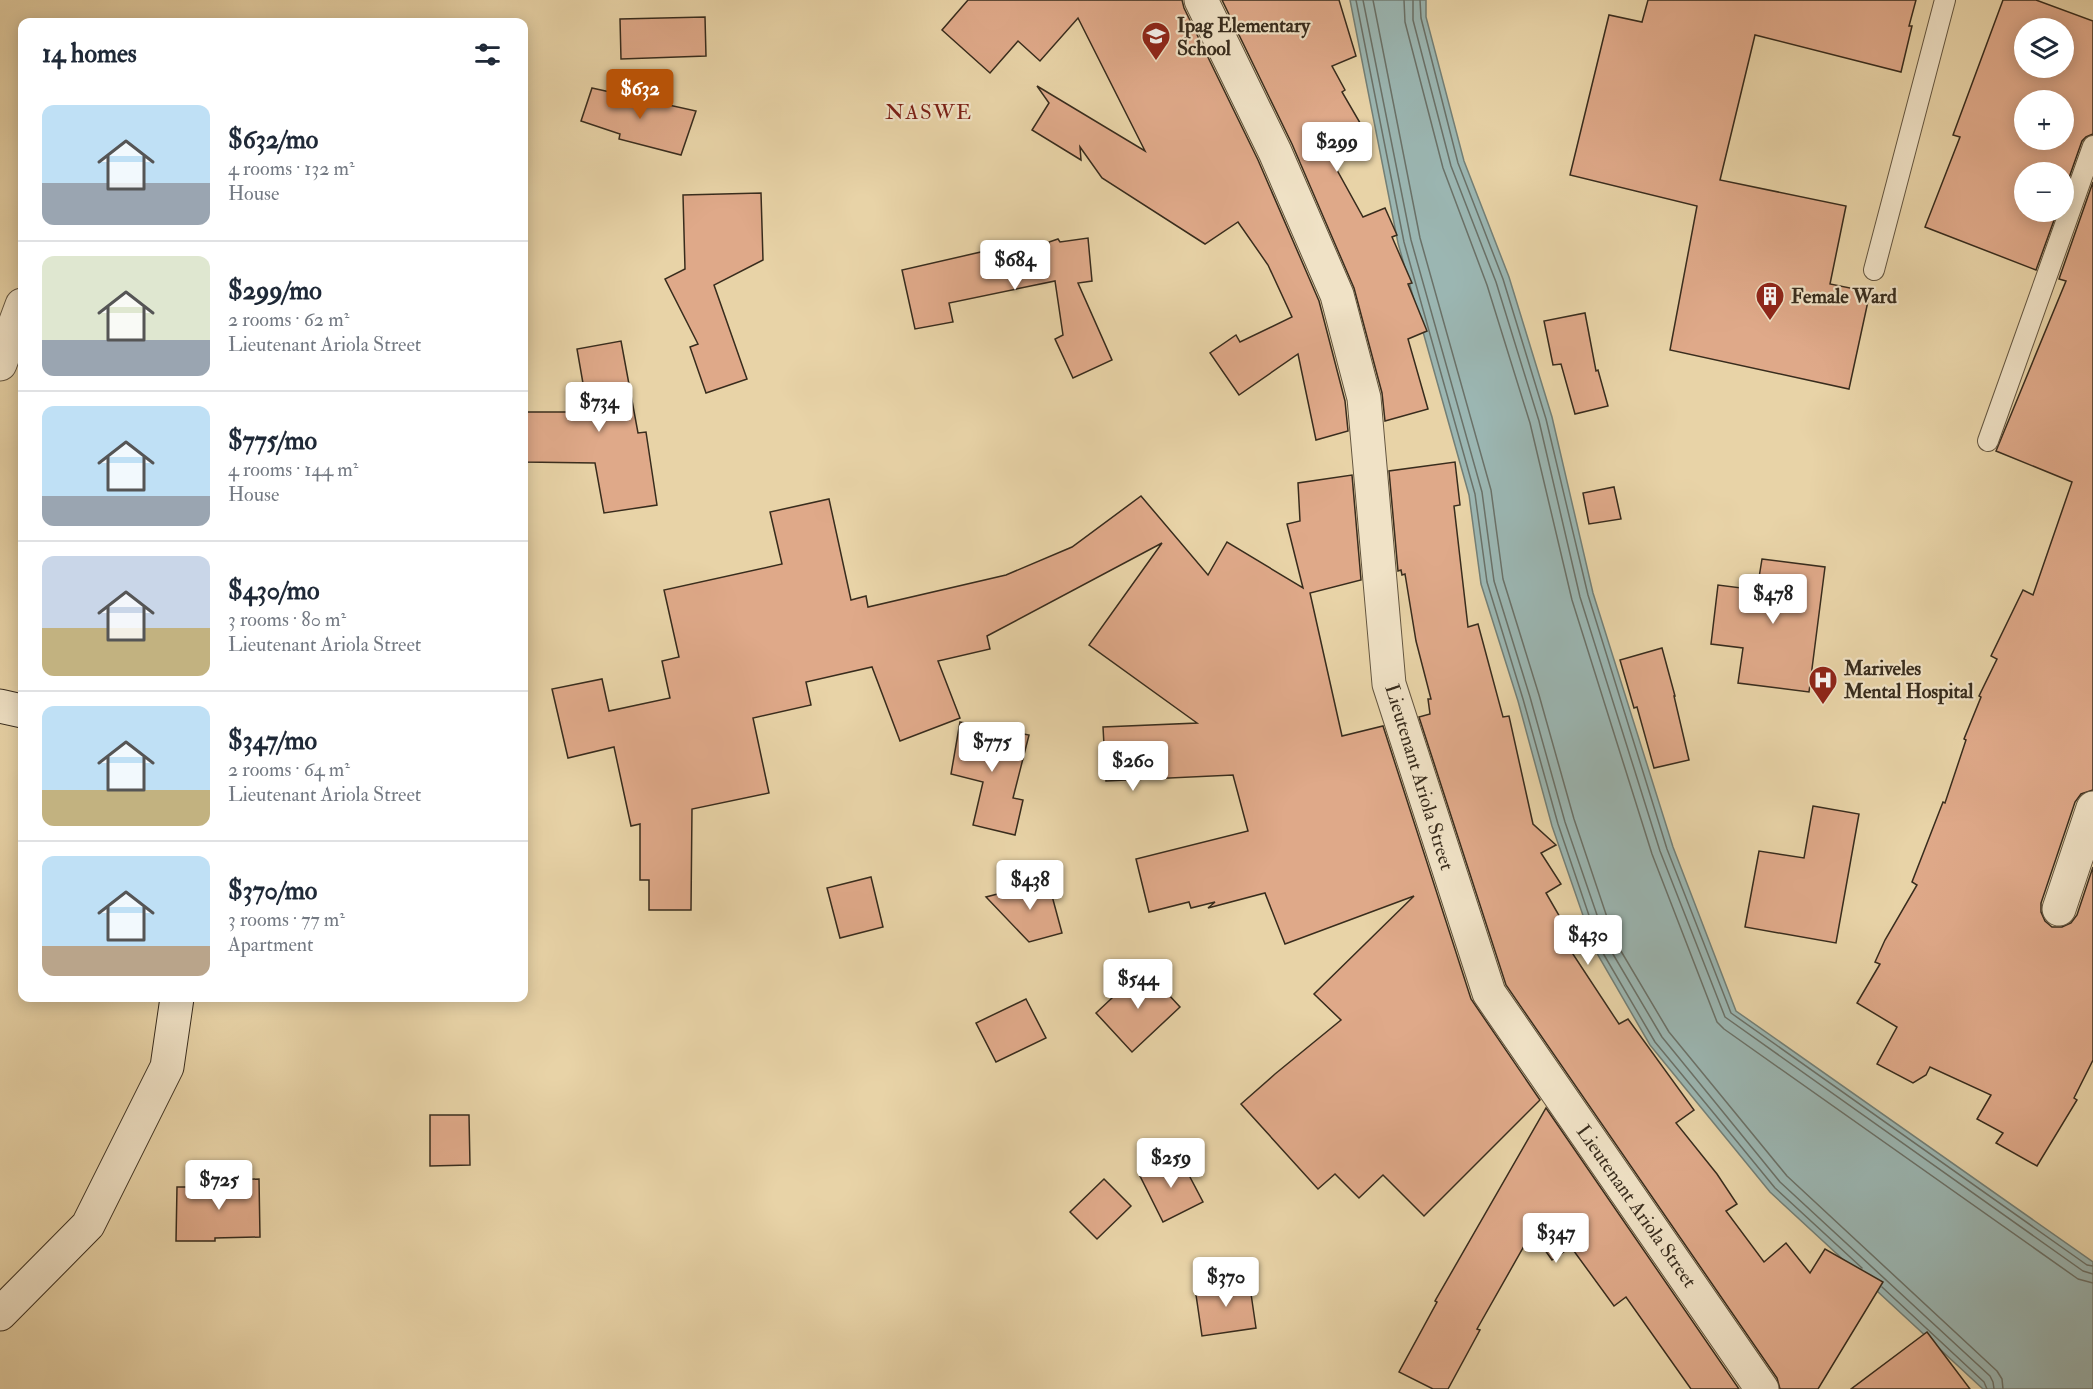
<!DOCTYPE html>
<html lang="en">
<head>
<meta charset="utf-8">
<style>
	body { margin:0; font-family:"IM FELL Double Pica",serif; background:#f6f6f7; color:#1f2937; height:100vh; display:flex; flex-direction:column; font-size:22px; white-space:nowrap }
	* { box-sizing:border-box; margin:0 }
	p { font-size:20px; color:#747a83 }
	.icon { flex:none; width:33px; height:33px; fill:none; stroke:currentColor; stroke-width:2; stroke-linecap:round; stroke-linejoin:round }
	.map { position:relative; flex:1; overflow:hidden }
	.side { position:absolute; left:18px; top:18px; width:510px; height:984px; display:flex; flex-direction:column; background:#fff; border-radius:12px; box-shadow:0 3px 15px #0003 }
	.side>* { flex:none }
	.fabs { position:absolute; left:2014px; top:18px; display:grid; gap:12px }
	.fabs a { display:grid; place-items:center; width:60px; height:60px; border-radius:50%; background:#fff; box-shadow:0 3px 15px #0003; font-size:30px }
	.price { position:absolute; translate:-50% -51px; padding:0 14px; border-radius:6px; background:#fff; color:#222; font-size:20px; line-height:39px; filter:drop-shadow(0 2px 3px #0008) }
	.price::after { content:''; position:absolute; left:50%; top:36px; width:18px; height:14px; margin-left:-9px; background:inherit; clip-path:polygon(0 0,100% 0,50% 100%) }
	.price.on { background:#b45309; color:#fff }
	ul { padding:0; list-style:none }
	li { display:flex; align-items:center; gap:18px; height:150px; padding:0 24px }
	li+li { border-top:2px solid #e0e1e3 }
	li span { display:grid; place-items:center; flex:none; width:168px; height:120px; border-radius:12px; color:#555 }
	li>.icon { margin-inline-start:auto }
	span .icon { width:72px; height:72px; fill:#fffc; stroke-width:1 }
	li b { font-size:26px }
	h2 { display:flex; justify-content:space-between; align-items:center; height:72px; padding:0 24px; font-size:26px }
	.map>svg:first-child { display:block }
</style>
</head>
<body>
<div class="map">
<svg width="2093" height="1389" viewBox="0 0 2093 1389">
	<rect width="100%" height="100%" fill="#e8d3a7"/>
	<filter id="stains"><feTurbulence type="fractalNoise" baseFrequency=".00333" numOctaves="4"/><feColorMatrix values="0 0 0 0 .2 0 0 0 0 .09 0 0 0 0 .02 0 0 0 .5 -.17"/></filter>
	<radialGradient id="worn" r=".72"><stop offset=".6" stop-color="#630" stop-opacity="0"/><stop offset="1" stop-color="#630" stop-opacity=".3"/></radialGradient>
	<path fill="#9bb6b2" stroke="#737f76" stroke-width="1.5" d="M1350 0H1426V17L1464 161 1509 277 1552 417 1593 593 1673 847 1736 1011 2093 1262V1389H1983L1770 1192 1650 1045 1595 950 1552 826 1518 701 1481 584 1469 495 1398 243Z"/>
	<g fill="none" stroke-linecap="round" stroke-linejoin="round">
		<g stroke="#6a7168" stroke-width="1.5">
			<path d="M1356 0 1404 242 1475 494 1487 582 1523 699 1558 824 1600 948 1655 1042 1712 1111 1775 1188 1862 1268"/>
			<path d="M1363 0 1411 240 1482 492 1494 581 1530 697 1565 822 1607 944 1662 1037 1780 1182 1990 1376 1993 1382 1994 1389"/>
			<path d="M1373 0 1420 238 1491 490 1503 579 1539 695 1574 819 1615 941 1669 1032 1787 1176 1997 1371 2002 1379 2003 1389"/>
			<path d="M1404 0 1405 22 1443 168 1487 285 1530 423 1572 600 1652 854 1717 1022 1724 1029 2078 1279 2093 1283"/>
			<path d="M1413 0V20L1451 166 1496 282 1539 421 1580 597 1660 851 1725 1017 2083 1271 2093 1274"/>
			<path d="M1420 0 1421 18 1458 163 1503 279 1546 419 1588 595 1667 849 1731 1013 2087 1265 2093 1266"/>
			<path d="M1882 1287 1984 1382 1987 1389"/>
		</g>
	</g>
	<g fill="#dfa989" stroke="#382c1d" stroke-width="1.5" fill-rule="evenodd">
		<path d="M968 0H1182L1184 8 1258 160 1319 301 1345 401 1348 431 1316 440 1298 354 1239 395 1210 353 1236 335 1240 342 1292 317 1268 265 1238 222 1205 244 1102 178 1080 147 1081 160 1032 130 1049 103 1037 86 1145 151 1078 18 1040 61 1018 41 990 73 942 30Z"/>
		<path d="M1222 0H1339L1356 56 1332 66 1345 90 1342 92 1370 140 1332 161 1363 217 1385 208 1397 235 1392 237 1412 283 1408 284 1427 331 1408 339 1428 409 1385 421 1382 393 1354 288 1292 144Z"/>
		<path d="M1648 0H1916L1909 26H1912L1901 72 1755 35 1720 180 1846 206 1830 284 1870 292 1849 389 1670 350 1697 206 1570 175 1609 15 1642 22Z"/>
		<path d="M2003 0H2036L2093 21V134L2086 137 2082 141 2064 192V172H2025V212H2057L2036 270 1925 227 1960 137 1953 135ZM2025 28H2064V68H2025ZM2025 100H2064V140H2025Z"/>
		<path d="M705 17 706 56 621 59 620 19Z"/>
		<path d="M592 88 696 111 681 155 619 139 620 134 581 121Z"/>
		<path d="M2093 182V790L2081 794 2075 802 2041 903V912L2045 921 2052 927H2062L2071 923 2077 915 2093 867V1060L2074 1098 2077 1100 2037 1166 1996 1143 2003 1133 1977 1119 1991 1095 1930 1067 1926 1075 1913 1083 1877 1064 1897 1027 1857 1003 1880 964 1875 962 1885 940 1917 885 1912 882 1943 802 1945 803 1966 740 1964 739 1981 697 1979 696 1997 659 1991 656 2023 590 2033 595 2072 482 1996 451 2066 281 2059 279Z"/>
		<path d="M761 193 763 260 714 285 747 379 706 393 690 347 698 344 665 279 685 269 683 195Z"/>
		<path d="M1088 238 1092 281 1078 283 1112 360 1073 378 1055 339 1063 335 1055 281 949 303 953 322 915 329 902 270 994 249 995 252 1043 242 1044 245 1049 244V242L1058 239 1060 242Z"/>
		<path d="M1585 313 1596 371 1598 370 1608 406 1575 414 1561 364 1553 365 1544 321Z"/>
		<path d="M621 341 638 433 646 432 657 505 604 513 595 463 524 462V412H588L577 349Z"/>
		<path d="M1455 462 1460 505 1454 506 1468 627 1478 624 1503 717 1509 716 1533 824 1556 845 1541 853 1561 884 1546 893 1572 938 1565 942 1619 1024 1628 1019 1694 1110 1676 1123 1717 1174 1737 1204 1726 1211 1764 1262 1786 1243 1810 1273 1825 1249 1883 1282 1818 1389H1780L1777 1378 1506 985 1419 717 1430 714 1428 699H1431L1416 641 1405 574 1402 575 1401 570 1398 571 1389 471Z"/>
		<path d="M1352 475 1361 580 1310 593 1342 736 1383 726 1471 999 1540 1100 1424 1216 1383 1175 1359 1198 1335 1174 1318 1189 1241 1104 1275 1074 1341 1020 1314 994 1414 896 1285 944 1265 893 1208 908 1215 902 1191 908 1189 902 1149 912 1136 859 1248 831 1233 775 1106 781 1103 727 1197 723 1089 645 1162 543 987 636 990 649 938 661 960 718 900 741 872 667 806 682 811 705 753 718 769 793 692 809 691 910H649V880H640V824L631 826 614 747 568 758 552 689 602 679 609 711 670 698 662 661 679 657 664 590 782 564 770 512 829 499 851 600 866 596 868 607 1006 575 1072 547 1141 496 1208 575 1227 542 1303 588 1287 524 1300 521 1298 483Z"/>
		<path d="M1614 487 1621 519 1589 524 1583 493Z"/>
		<path d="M1762 559 1825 567 1809 692 1738 683 1743 648 1711 644 1718 585 1757 590Z"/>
		<path d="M1662 648 1675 696H1674L1689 760 1654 768 1637 707 1634 708 1620 660Z"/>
		<path d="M960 722 1029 735 1013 798 1023 800 1015 835 973 825 983 782 951 774Z"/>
		<path d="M1813 806 1859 814 1836 943 1745 927 1759 851 1804 858Z"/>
		<path d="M871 877 883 927 840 938 827 888Z"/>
		<path d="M1048 881 1062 933 1029 942 986 897Z"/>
		<path d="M1144 968 1180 1007 1132 1052 1096 1013Z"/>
		<path d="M1026 999 1046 1038 996 1062 976 1023Z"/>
		<path d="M1546 1108 1739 1389H1691L1626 1297 1614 1306 1571 1247 1552 1260 1532 1232 1477 1329 1480 1330 1448 1389H1433L1399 1372 1437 1302 1435 1301Z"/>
		<path d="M430 1115H469L470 1165 430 1166Z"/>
		<path d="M1179 1156 1203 1202 1163 1222 1140 1176Z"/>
		<path d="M259 1179 260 1237 215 1238V1241H176L177 1187H223V1180Z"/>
		<path d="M1104 1179 1131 1206 1097 1239 1070 1212Z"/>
		<path d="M1249 1280 1256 1328 1202 1336 1195 1288Z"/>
		<path d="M1927 1332 1970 1389H1851Z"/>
	</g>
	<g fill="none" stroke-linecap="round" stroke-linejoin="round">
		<g stroke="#645640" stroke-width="22">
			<g id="service">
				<path d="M1874 270 1945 0"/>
				<path d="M1988 441 2093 146"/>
			</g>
		</g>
		<g stroke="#645640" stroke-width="35">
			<g id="minor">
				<path d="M1201 0 1275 152 1337 295 1364 398 1389 684 1489 993 1762 1389"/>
				<path d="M0 364 22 305"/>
				<path d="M2059 909 2093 808"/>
			</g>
		</g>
		<g stroke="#382c1d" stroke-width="35">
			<g id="secondary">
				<path d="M0 706 22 711"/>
				<path d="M0 1314 88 1225 167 1067 177 998"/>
			</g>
		</g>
		<use href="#service" stroke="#f0e2c6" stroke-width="20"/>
		<use href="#minor" stroke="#f0e2c6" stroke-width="33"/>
		<use href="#secondary" stroke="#f0e2c6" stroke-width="33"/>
	</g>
	<defs>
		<g id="school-pin" transform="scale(1.5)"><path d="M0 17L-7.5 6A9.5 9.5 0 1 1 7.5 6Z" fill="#8f2418" stroke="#f0e2c6"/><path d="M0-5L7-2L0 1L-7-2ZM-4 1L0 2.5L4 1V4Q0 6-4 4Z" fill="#fff"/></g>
		<g id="building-pin" transform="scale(1.5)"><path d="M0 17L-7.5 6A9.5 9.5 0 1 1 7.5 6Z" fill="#8f2418" stroke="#f0e2c6"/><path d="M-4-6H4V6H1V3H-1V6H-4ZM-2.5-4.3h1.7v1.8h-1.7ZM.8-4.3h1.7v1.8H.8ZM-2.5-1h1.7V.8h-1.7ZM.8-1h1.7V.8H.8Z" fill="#fff"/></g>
		<g id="hospital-pin" transform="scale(1.5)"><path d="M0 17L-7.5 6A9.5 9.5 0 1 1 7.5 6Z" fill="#8f2418" stroke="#f0e2c6"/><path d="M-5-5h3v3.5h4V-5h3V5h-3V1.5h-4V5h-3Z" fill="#fff"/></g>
	</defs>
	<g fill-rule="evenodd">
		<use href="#school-pin" x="1156" y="36"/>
		<use href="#building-pin" x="1770" y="296"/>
		<use href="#hospital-pin" x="1823" y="680"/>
	</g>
	<g text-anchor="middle" stroke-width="4.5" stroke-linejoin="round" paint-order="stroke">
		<g font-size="20" font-weight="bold" fill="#382c1d" stroke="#f0e2c6" text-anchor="start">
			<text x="1177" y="32">Ipag Elementary<tspan x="1177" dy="23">School</tspan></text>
			<text x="1791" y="303">Female Ward</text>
			<text x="1844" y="675">Mariveles<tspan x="1844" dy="23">Mental Hospital</tspan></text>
		</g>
		<g font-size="20" fill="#382c1d" stroke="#f0e2c6">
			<text transform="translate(1420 777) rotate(73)" y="7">Lieutenant Ariola Street</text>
			<text transform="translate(1637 1206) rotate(55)" y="7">Lieutenant Ariola Street</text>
		</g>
		<g font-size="21" letter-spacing="1.5" fill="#7a1f14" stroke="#f0e2c6">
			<text x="929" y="119">NASWE</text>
		</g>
	</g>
	<rect width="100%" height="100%" filter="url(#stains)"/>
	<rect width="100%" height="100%" fill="url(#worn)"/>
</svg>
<div class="fabs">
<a><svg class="icon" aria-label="layers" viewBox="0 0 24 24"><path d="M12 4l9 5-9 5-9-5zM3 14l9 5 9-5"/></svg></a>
<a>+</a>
<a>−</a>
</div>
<b class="price on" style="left:640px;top:120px">$632</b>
<b class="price" style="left:1337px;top:173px">$299</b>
<b class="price" style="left:1015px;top:291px">$684</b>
<b class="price" style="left:599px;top:433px">$734</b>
<b class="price" style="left:1773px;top:625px">$478</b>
<b class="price" style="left:992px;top:773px">$775</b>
<b class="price" style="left:1133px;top:792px">$260</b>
<b class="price" style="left:1030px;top:911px">$438</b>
<b class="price" style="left:1588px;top:966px">$430</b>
<b class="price" style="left:1138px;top:1010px">$544</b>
<b class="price" style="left:1171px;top:1189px">$259</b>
<b class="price" style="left:219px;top:1211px">$725</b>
<b class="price" style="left:1556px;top:1264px">$347</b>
<b class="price" style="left:1226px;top:1308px">$370</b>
<section class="side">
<h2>14 homes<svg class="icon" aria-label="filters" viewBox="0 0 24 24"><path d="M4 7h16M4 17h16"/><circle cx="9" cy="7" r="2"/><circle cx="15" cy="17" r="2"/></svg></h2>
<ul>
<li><span style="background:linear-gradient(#bfe0f5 65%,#9aa5b1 0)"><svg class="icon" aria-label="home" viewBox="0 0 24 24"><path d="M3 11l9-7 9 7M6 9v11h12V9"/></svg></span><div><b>$632/mo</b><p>4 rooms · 132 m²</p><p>House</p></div></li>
<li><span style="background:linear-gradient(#dfe7d0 70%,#9aa5b1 0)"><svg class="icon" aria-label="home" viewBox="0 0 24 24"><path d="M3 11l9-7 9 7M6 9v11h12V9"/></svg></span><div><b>$299/mo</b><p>2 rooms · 62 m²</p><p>Lieutenant Ariola Street</p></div></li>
<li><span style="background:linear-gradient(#bfe0f5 75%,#9aa5b1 0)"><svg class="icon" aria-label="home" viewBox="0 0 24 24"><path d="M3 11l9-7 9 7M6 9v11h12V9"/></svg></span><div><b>$775/mo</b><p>4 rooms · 144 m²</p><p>House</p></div></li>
<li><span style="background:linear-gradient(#c9d6e8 60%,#c2b280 0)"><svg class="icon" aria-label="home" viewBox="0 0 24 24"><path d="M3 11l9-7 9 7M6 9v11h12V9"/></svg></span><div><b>$430/mo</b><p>3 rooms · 80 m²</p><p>Lieutenant Ariola Street</p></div></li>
<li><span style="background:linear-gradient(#bfe0f5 70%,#c2b280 0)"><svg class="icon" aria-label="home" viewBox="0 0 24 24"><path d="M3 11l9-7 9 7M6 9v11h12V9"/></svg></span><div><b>$347/mo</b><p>2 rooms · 64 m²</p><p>Lieutenant Ariola Street</p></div></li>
<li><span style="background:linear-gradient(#bfe0f5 75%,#b9a48a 0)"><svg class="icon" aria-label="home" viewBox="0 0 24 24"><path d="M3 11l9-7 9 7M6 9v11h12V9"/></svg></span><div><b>$370/mo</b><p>3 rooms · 77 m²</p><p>Apartment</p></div></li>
</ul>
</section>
</div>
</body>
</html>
